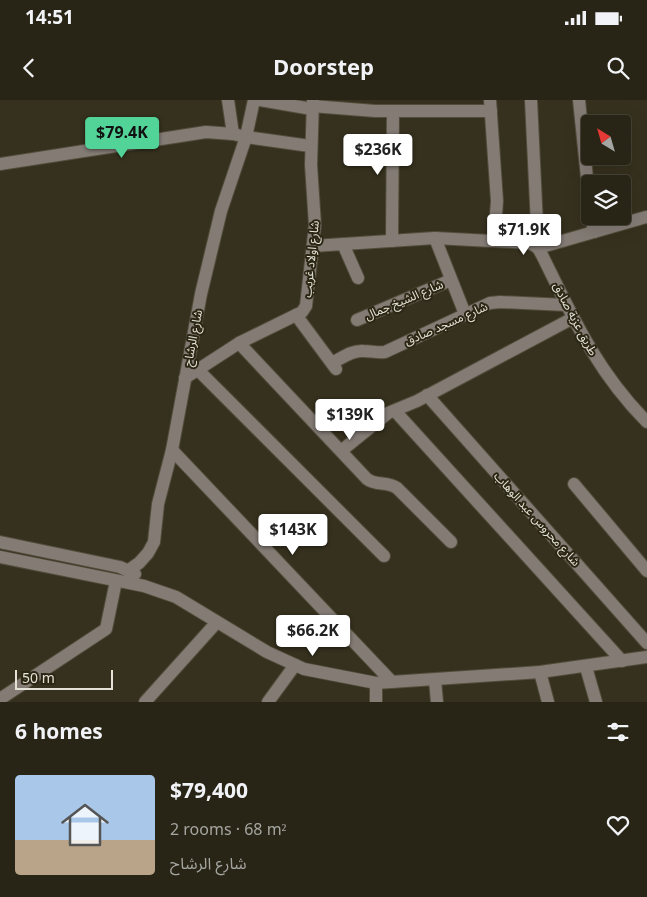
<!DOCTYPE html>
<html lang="en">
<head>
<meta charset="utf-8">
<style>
	body { margin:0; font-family:Georgia,"Noto Sans Arabic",serif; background:#343123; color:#f1f3f6; height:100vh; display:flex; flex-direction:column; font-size:19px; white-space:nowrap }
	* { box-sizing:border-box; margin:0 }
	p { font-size:16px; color:#a5a5a1 }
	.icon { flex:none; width:28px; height:28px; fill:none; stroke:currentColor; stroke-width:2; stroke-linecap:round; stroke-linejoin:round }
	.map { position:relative; height:602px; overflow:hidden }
	.drawer { display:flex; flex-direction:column; background:#282516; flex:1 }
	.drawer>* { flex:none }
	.needle { width:32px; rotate:323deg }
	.buttons { position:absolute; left:581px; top:15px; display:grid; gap:10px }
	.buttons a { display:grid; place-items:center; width:50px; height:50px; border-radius:5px; background:#282516; box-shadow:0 5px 20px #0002,0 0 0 1px #444235; font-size:25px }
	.scale { position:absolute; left:15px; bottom:12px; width:98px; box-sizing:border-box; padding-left:5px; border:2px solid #e4e2d6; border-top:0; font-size:14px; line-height:18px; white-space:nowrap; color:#e4e2d6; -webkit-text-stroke:4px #2c2714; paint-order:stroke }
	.price { position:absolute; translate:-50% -42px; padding:0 11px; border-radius:5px; background:#fff; color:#222; font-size:16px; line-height:32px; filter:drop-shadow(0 1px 2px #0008) }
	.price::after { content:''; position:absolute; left:50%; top:30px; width:15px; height:11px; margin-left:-8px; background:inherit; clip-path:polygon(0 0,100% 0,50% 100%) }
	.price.current { background:#52d397; color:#111 }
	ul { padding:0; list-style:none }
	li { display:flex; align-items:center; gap:15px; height:125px; padding:0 15px }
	li span { display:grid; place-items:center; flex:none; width:140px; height:100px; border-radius:5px; color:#555 }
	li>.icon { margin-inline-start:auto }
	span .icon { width:60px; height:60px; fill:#fffc; stroke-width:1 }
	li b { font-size:21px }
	h2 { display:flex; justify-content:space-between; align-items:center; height:60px; padding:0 15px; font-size:21px }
	.status { display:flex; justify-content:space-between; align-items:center; height:35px; padding:0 25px; background:#282516; direction:ltr }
	.status svg { height:14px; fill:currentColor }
	header { display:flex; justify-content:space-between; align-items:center; height:65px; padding:0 15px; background:#282516; font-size:22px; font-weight:700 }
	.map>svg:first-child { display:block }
</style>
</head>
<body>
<div class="status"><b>14:51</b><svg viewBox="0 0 49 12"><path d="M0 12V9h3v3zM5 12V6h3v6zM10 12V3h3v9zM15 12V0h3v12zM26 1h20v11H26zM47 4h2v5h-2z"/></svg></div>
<header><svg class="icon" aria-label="back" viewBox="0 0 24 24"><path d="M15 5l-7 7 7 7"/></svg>Doorstep<svg class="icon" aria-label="search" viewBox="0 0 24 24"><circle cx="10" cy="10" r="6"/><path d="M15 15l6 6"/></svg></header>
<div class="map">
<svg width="647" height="602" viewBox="0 0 647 602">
	<rect width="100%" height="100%" fill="#36311e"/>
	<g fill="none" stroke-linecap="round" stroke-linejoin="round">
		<g stroke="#524d3b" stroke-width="14">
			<g id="minor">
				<path d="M228 0 233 34"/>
				<path d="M260 0 312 9"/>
				<path d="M490 0 497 101 494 141"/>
				<path d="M579 0 590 107"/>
				<path d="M312 6 375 11H491"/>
				<path d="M0 64 206 32 233 34 246 37 310 46"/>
				<path d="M591 116 594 132"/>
				<path d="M435 138 465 214"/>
				<path d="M392 141 393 11"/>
				<path d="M530 143 536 132 537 125 531 0"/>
				<path d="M343 144 358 178"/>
				<path d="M313 146 435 138 530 143 538 148 542 155C573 218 597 272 647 322"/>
				<path d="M538 148 646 117"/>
				<path d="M296 215 336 269"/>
				<path d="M357 220 451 180"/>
				<path d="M239 243 367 379C376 386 387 381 397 388L451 442"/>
				<path d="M332 263C342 258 352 250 363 251 371 251 377 253 385 252L490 203 500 202 566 205"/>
				<path d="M198 270 384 456"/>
				<path d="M185 278 239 243 296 215 302 212 306 206 315 125 311 65 313 0"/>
				<path d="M427 295 647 543"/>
				<path d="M395 311 622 561"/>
				<path d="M172 350 392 582"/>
				<path d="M341 351 388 313 417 301 573 218"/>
				<path d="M574 384 647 471"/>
				<path d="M0 442 120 467 135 474"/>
				<path d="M0 457 144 486 176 497 267 552 304 569 376 583 540 572 647 557"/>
				<path d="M129 470 139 463 148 453 154 442 158 404 172 350 201 194 221 111 246 37 254 0"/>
				<path d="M586 567 596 602"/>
				<path d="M540 572 548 602"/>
				<path d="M435 580 437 602"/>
				<path d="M0 599 106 529 116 481"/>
				<path d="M145 602 217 522"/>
				<path d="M268 602 295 565"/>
				<path d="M376 602V583"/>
			</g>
		</g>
		<use href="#minor" stroke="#847b75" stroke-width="12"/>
	</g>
	<g text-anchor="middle" stroke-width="4" stroke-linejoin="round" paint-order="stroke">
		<g font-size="12" fill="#e4e2d6" stroke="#2c2714">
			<text transform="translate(311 159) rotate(-84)" y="4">شارع اولاد غريب</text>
			<text transform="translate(404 200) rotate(-23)" y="4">شارع الشيخ جمال</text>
			<text transform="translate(575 219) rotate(62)" y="4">طريق عزبة صادق</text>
			<text transform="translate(446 224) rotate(-24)" y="4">شارع مسجد صادق</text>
			<text transform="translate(193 238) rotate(-79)" y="4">شارع الرشاح</text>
			<text transform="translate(537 419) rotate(48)" y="4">شارع محروس عبد الوهاب</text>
		</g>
	</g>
</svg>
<div class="buttons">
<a><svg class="needle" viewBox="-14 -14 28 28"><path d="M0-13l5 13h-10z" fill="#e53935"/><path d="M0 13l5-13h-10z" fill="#a5a5a1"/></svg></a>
<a><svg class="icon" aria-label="layers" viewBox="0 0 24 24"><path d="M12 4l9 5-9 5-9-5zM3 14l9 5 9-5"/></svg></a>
</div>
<div class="scale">50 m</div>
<b class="price current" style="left:122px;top:59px">$79.4K</b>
<b class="price" style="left:378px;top:76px">$236K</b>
<b class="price" style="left:524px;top:156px">$71.9K</b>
<b class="price" style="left:350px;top:341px">$139K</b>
<b class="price" style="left:293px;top:456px">$143K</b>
<b class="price" style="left:313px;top:557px">$66.2K</b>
</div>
<section class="drawer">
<h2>6 homes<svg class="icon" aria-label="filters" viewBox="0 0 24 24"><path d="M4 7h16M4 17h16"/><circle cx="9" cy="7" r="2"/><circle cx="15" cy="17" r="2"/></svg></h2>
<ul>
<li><span style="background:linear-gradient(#a9c7e8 65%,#b9a48a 0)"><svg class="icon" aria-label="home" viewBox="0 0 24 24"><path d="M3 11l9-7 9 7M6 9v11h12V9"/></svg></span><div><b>$79,400</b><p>2 rooms · 68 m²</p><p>شارع الرشاح</p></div><svg class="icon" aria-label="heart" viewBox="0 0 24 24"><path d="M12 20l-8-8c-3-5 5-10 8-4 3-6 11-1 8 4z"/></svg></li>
</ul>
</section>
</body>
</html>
